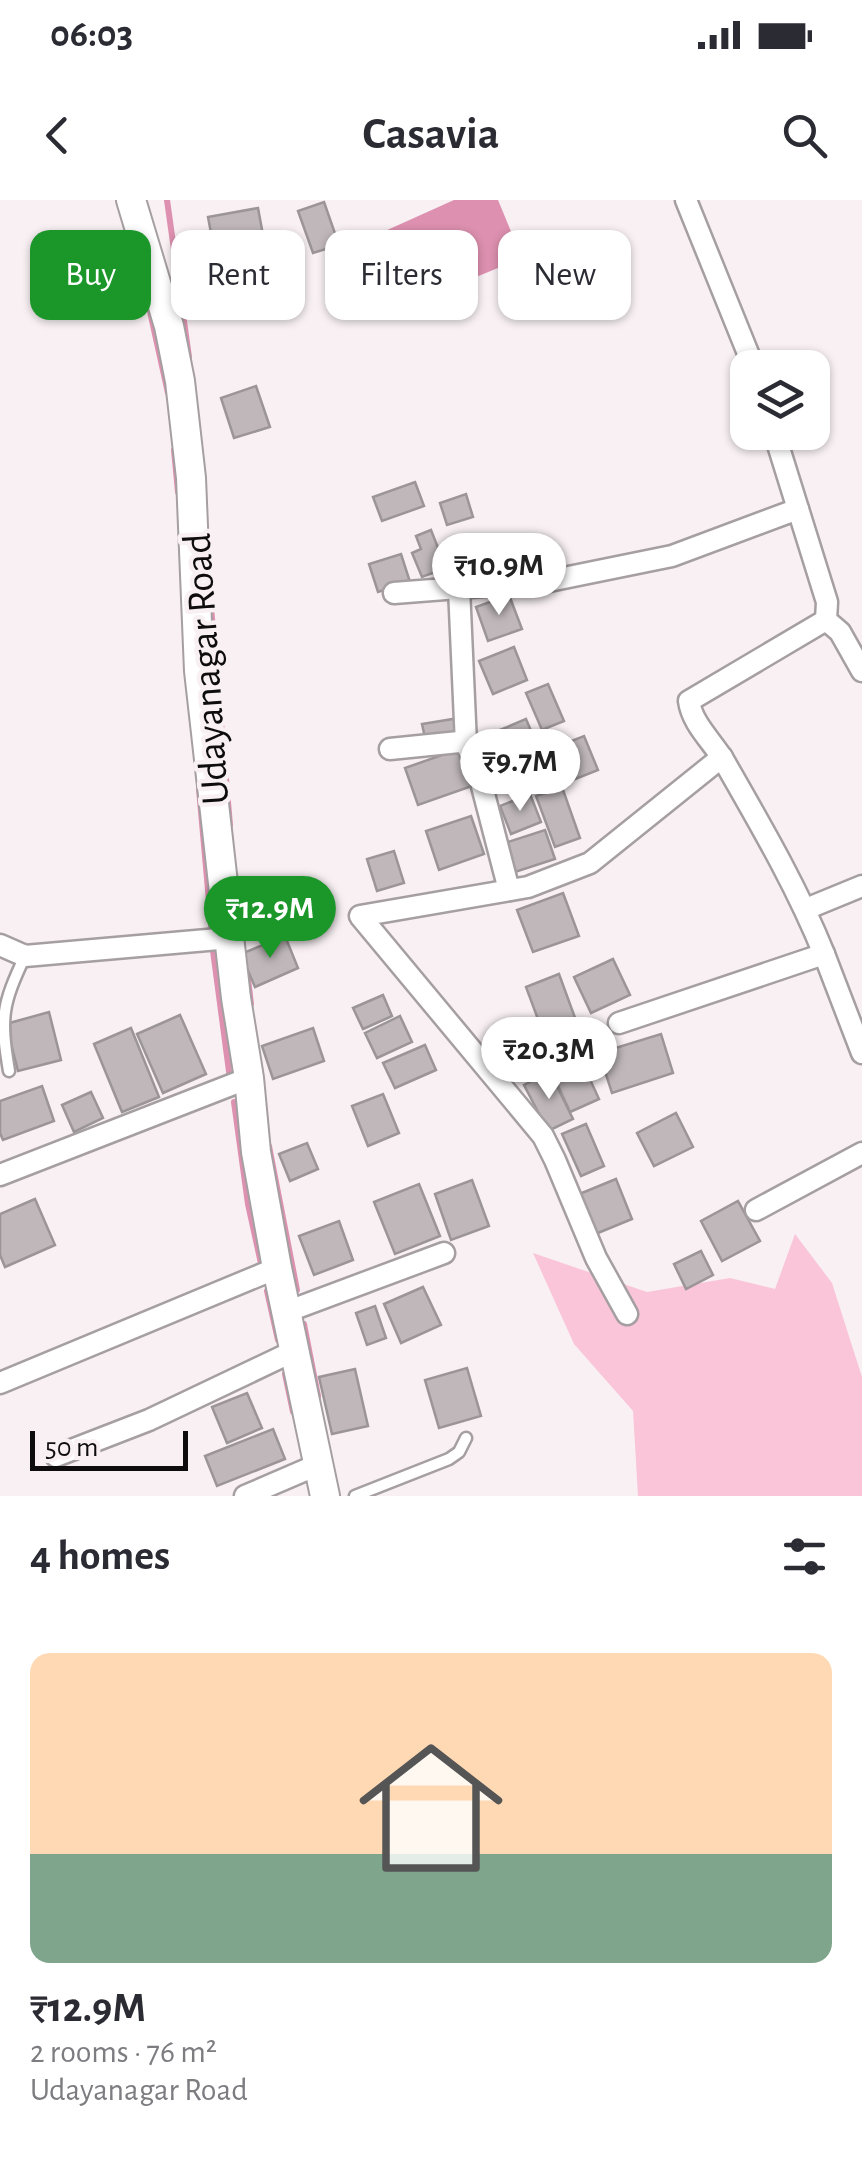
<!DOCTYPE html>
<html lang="en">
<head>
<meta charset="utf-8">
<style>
	body { margin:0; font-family:"Alegreya Sans",sans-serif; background:#f7f7f7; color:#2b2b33; height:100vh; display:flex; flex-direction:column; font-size:38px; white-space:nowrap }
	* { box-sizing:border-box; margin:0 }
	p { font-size:32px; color:#7c7c81 }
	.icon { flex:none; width:55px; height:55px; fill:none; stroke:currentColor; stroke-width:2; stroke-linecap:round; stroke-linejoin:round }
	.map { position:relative; height:1296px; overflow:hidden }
	.details { display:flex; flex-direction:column; background:#fff; flex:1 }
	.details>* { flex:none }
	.hud { position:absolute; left:30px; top:30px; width:802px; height:90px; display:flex; gap:20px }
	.tools { position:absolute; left:730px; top:150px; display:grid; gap:20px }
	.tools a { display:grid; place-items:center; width:100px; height:100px; border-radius:20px; background:#fff; box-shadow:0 2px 8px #0004; font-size:50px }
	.scale { position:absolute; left:30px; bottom:25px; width:158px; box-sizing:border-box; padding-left:10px; border:5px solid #0e0c0d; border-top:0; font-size:28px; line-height:35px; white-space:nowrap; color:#0e0c0d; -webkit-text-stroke:8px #f8f0f3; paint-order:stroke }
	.price { position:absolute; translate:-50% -85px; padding:0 22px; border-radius:35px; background:#fff; color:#222; font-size:32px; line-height:65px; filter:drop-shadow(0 2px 5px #0008) }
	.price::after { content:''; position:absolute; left:50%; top:60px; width:30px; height:22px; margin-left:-15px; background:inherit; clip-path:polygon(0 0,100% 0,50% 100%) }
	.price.on { background:#1b972a; color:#fff }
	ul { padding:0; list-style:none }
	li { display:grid; align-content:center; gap:20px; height:530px; padding:0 30px }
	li+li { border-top:2px solid #e1e1e2 }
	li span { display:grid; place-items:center; height:310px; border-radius:20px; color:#555 }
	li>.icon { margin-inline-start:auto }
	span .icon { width:180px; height:180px; fill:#fffc; stroke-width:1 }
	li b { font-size:42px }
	h2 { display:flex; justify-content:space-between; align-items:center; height:120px; padding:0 30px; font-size:42px }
	.chip { padding:0 35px; border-radius:20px; background:#fff; box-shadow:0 2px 8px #0004; font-size:35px; line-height:90px }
	.chip.on { background:#1b972a; color:#fff }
	.status { display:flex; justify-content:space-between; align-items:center; height:70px; padding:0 50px; background:#fff; direction:ltr }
	.status svg { height:28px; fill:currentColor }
	header { display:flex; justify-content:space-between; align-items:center; height:130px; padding:0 30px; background:#fff; font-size:45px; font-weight:600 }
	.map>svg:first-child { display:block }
</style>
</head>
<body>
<div class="status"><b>06:03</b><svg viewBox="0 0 49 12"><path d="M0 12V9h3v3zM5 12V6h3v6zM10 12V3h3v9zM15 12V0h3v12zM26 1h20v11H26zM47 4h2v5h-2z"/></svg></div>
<header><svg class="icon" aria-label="back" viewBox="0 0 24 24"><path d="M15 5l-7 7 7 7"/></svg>Casavia<svg class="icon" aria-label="search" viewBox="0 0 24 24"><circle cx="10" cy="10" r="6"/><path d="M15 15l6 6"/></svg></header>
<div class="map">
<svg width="862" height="1296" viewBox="0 0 862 1296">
	<rect width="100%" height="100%" fill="#f8f0f3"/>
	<path fill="#fac5d9" d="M795 1034 832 1083 862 1177V1296H638L633 1211 574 1144 533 1053 647 1092 730 1078 775 1089Z"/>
	<path fill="#dd90af" d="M454 0H498L522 58 418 101 385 31Z"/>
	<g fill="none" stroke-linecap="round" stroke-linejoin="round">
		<g stroke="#dd90af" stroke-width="6">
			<path d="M167 0 189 157"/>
			<path d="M149 107 168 193"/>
			<path d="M174 250 178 292"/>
			<path d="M209 384 230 625"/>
			<path d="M199 589 212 735"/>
			<path d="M212 743 230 879"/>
			<path d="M246 762 251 804"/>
			<path d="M234 902 248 1004 262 1068"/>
			<path d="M269 946 297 1090"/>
			<path d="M267 1091 278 1140"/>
			<path d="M304 1124 318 1196"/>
			<path d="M285 1174 293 1212"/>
		</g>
	</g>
	<g fill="#bfb7ba" stroke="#9c9598" stroke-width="2.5">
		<path d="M324 2 339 45 313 53 298 11Z"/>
		<path d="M258 8 266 51 216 60 208 17Z"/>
		<path d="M257 65 258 105 223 106 222 66Z"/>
		<path d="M256 186 270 227 234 238 221 198Z"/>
		<path d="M415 282 424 306 382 321 373 297Z"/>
		<path d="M466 294 473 317 447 325 440 303Z"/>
		<path d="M431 330 446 368 422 377 412 353 421 349 416 336Z"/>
		<path d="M401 354 410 382 378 392 369 364Z"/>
		<path d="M509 395 522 429 488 441 476 407Z"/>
		<path d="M514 447 527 480 493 494 479 461Z"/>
		<path d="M548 484 564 521 542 530 526 493Z"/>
		<path d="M459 518 463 534 425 538 422 524Z"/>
		<path d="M526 519 540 552 514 563 500 530Z"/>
		<path d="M584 536 598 570 573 580 559 546Z"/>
		<path d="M459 549 472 586 418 605 405 568Z"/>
		<path d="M562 587 580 638 555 647 536 596Z"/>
		<path d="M530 594 541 622 511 634 500 606Z"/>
		<path d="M471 616 484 654 439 670 426 631Z"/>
		<path d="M545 630 555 659 512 673 502 644Z"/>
		<path d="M394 651 404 683 377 691 367 659Z"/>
		<path d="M563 693 579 736 533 752 517 710Z"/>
		<path d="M285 736 298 768 255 787 241 754Z"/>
		<path d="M613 759 630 795 591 813 574 777Z"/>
		<path d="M559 774 578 826 545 838 526 787Z"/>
		<path d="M383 795 392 816 363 829 353 808Z"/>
		<path d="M49 812 61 860 18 871 6 824Z"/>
		<path d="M180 815 206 874 163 893 137 834Z"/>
		<path d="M400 816 412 842 377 858 365 833Z"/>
		<path d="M131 828 159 897 122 912 94 844Z"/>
		<path d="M313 828 324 861 273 879 262 846Z"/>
		<path d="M661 834 673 873 612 893 599 853Z"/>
		<path d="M425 845 436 870 395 888 383 863Z"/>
		<path d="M583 864 599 899 570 912 554 877Z"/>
		<path d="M550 872 573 919 548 931 524 885Z"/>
		<path d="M42 886 54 921 3 940 0 933V901Z"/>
		<path d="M91 892 103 918 74 932 62 905Z"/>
		<path d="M383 894 399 933 368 946 352 906Z"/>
		<path d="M676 913 693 947 654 966 637 933Z"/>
		<path d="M586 924 604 966 581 976 562 934Z"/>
		<path d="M307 943 318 969 290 981 279 954Z"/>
		<path d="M616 979 632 1019 593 1035 577 995Z"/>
		<path d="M472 980 489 1026 451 1040 435 994Z"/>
		<path d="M419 984 440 1036 395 1054 374 1002Z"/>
		<path d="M35 999 55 1045 5 1067 0 1055V1014Z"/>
		<path d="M738 1001 760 1041 722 1061 701 1021Z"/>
		<path d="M339 1021 353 1060 314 1075 299 1036Z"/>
		<path d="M701 1051 713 1075 686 1089 674 1064Z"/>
		<path d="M423 1087 441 1125 401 1143 384 1104Z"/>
		<path d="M375 1106 386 1138 367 1145 356 1113Z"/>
		<path d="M467 1168 481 1216 439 1228 425 1180Z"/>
		<path d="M355 1169 368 1226 332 1234 319 1177Z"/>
		<path d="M247 1193 262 1228 227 1243 212 1207Z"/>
		<path d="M273 1229 285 1259 217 1286 205 1256Z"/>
	</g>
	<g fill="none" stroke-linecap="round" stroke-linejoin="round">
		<g stroke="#a69fa2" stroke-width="15">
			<g id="lane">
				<path d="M9 871C0 817 2 805 25 756"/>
				<path d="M355 1296 449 1259 459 1252 466 1238"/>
			</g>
		</g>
		<g stroke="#a69fa2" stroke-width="25">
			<g id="street">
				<path d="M686 0 754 168"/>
				<path d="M459 388 466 544"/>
				<path d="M394 393 549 381 672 356 798 309"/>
				<path d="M826 420 840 432 862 471"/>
				<path d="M390 549 459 542 466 544 477 567 509 690"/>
				<path d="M806 709 862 686"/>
				<path d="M0 745 25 756 230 738"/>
				<path d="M824 754 862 853"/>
				<path d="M619 823 824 754C797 687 760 624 724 561 713 542 692 524 689 501L826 420 827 402 774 232"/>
				<path d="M0 975 249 878"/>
				<path d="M756 1010 862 953"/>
				<path d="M286 1112 444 1053"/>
				<path d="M627 1114 596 1058 555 960 543 936 360 716 528 687 590 663 722 557"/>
				<path d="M0 1183 277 1068"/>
				<path d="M56 1256 149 1220 294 1151"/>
				<path d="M245 1296 317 1265"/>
			</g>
		</g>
		<g stroke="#a69fa2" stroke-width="32">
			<path id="secondary" d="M131 0 169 126 180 181 191 278 199 471 236 798 249 878 256 952 277 1068 325 1296"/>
		</g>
		<use href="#lane" stroke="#fff" stroke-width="10"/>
		<use href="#street" stroke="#fff" stroke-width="20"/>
		<use href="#secondary" stroke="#fff" stroke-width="28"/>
	</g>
	<g text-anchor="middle" stroke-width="9" stroke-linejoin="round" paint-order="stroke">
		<g font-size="40" fill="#0e0c0d" stroke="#f8f0f3">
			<text transform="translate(205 469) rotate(-94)" y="14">Udayanagar Road</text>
		</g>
	</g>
</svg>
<div class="tools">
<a><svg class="icon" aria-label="layers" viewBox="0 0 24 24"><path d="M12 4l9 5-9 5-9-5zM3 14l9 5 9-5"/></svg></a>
</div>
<div class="scale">50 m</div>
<b class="price" style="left:499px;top:418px">₹10.9M</b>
<b class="price" style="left:520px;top:614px">₹9.7M</b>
<b class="price on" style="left:270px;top:761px">₹12.9M</b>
<b class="price" style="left:549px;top:902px">₹20.3M</b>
<div class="hud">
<a class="chip on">Buy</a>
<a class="chip">Rent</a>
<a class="chip">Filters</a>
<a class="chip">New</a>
</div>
</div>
<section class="details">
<h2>4 homes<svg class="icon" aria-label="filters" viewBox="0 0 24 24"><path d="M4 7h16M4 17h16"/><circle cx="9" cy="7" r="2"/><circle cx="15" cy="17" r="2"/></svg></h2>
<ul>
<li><span style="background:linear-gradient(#ffd9b3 65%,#7fa58c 0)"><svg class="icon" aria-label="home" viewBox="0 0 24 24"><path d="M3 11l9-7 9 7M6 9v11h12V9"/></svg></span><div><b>₹12.9M</b><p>2 rooms · 76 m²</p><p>Udayanagar Road</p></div></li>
</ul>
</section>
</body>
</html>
